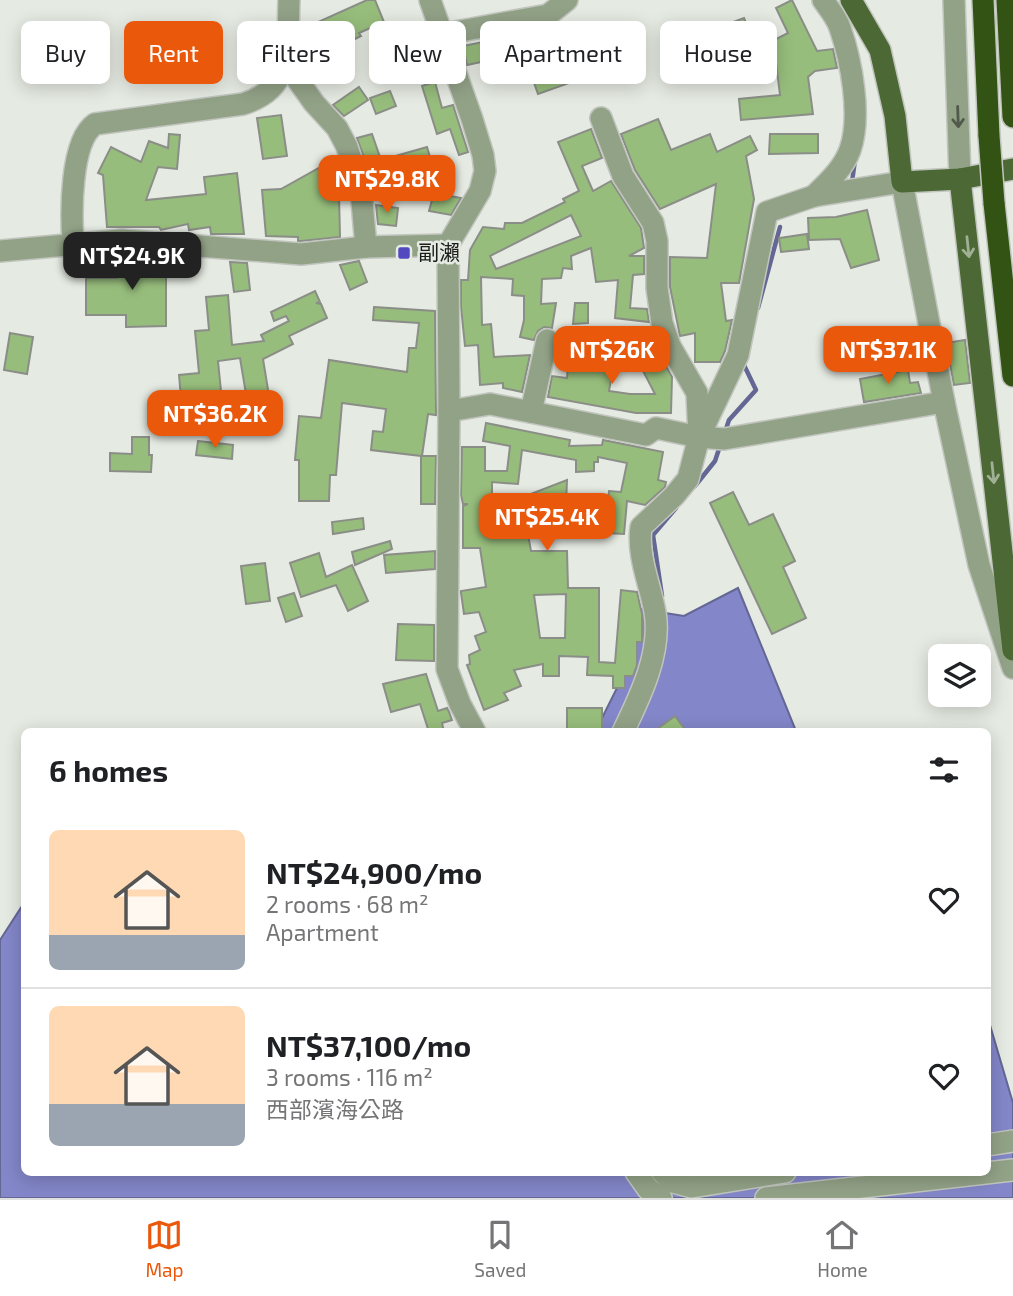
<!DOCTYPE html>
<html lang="en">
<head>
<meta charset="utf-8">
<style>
	body { margin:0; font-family:"Exo 2","Noto Sans TC",sans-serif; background:#f2f2f2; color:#202124; height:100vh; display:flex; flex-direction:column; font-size:26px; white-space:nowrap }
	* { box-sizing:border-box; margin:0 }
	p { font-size:23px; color:#757577 }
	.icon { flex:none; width:38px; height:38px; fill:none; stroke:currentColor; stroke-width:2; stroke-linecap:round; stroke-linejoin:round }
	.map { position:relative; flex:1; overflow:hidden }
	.sheet { position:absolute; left:21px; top:728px; width:970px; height:448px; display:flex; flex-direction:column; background:#fff; border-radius:10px; box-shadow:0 4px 18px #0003 }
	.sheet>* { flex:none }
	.banner { position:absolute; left:21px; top:21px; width:971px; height:63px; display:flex; gap:14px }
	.controls { position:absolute; left:928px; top:644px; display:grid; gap:14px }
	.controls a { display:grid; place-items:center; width:63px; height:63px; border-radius:10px; background:#fff; box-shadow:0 4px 18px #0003; font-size:35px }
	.price { position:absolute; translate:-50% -60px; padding:0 16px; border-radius:14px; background:#ea580c; color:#fff; font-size:23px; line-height:46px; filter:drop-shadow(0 2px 4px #0008) }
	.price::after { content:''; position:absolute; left:50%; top:42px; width:21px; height:16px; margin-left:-10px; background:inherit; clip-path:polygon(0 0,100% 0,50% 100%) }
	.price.active { background:#222; color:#fff }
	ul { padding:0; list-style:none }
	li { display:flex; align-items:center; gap:21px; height:175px; padding:0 28px }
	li+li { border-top:2px solid #e0e0e0 }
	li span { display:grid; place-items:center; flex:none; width:196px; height:140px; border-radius:10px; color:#555 }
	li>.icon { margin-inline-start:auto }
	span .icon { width:84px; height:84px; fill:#fffc; stroke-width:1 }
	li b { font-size:30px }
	h2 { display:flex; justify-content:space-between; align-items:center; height:84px; padding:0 28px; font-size:30px }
	.chip { padding:0 24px; border-radius:10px; background:#fff; box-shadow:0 4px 18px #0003; font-size:24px; line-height:63px }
	.chip.active { background:#ea580c; color:#fff }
	.dock { display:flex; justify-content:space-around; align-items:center; height:98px; border-top:2px solid #e0e0e0; background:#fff; font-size:19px; color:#757577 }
	.dock a { display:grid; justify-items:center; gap:4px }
	.dock .active { color:#ea580c }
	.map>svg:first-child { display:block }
</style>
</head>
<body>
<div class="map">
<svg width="1013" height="1198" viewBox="0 0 1013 1198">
	<rect width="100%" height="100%" fill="#e5eae2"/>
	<g fill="#8386c8" stroke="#646694" stroke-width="2">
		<path d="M738 588 796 731 595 732 621 680 633 608 684 616Z"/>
		<path d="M24 903V1172H987V1015L1013 1103V1198H0V940Z"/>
	</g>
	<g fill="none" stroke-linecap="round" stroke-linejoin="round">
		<g stroke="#646694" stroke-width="4.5">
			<path d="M852 182 855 160"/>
			<path d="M758 308 780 227"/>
			<path d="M725 432 729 420 756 390 743 363"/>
			<path d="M695 486 715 461 720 446"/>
			<path d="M662 596 653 535 676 508"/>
		</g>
	</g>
	<g fill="#97bd7c" stroke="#8a8e87" stroke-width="2" fill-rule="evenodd">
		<path d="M367 0H375L384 22 359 33 361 36 324 54 318 22Z"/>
		<path d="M792 0 817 51 833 49 837 68 815 71 808 77 813 114 741 120 739 99 780 95 776 63 771 66 768 60 744 70 725 25 744 18 757 49 788 33 776 8Z"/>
		<path d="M704 26 716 58 700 64 688 32Z"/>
		<path d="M517 35 522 68 511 70 509 56 467 65 463 46Z"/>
		<path d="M583 42 588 52 565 64 572 82 538 94 532 77 554 69 550 57Z"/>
		<path d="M435 82 442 108 453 105 468 152 459 155 450 129 437 134 422 86Z"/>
		<path d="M359 87 368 100 344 116 333 105Z"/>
		<path d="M390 91 396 106 376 114 370 98Z"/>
		<path d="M281 115 287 156 263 159 257 118Z"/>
		<path d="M658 119 671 150 710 134 717 152 750 136 757 150 746 156 754 199 739 283H721L726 321 732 320 725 351 720 362H695V333L680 336 670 287V257L707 258 716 184 660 209 635 170 621 134Z"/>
		<path d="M591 129 602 158 582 166 593 191 611 181 641 228 644 248 629 256H644V274L633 275 630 308 647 309 649 322 615 318 618 280 596 282 591 248 571 256 572 269 563 268 561 278 542 279 541 304 556 303 552 328 544 327 538 331 534 340 520 337 524 320V296L512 295 513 279 481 277 482 325 491 324 494 357 530 355 522 392 503 388V383L480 385 478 345 465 346 461 307V280H468L470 250 483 227 504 229 505 223H522L565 202 563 199 579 191 558 142ZM571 215 581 236 496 269 490 256Z"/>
		<path d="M169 134 180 135 177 169 158 167 146 200 206 194 204 177 237 173 244 234H211L210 227 189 230 188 224 161 230 159 227H107L103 175 98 173 111 147 141 162 149 141 168 148Z"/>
		<path d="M372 134 382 163 368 168 357 138Z"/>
		<path d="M770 134H818V153L769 154Z"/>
		<path d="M427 147 437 181 402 192 392 157Z"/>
		<path d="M335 159 347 190 339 195 340 237 301 241H298V237L266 236 262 190 281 189Z"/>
		<path d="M434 193 461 198 451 215 429 211Z"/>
		<path d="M376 205 398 208 396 226 378 224Z"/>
		<path d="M867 210 879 260 851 268 840 239 809 240 808 218 836 217Z"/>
		<path d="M807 234 809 249 781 252 779 238Z"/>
		<path d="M117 254 166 257V326L126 327V315H86V278H117Z"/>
		<path d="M359 261 367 282 350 290 340 265Z"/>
		<path d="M230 262 247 263 250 290 234 292Z"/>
		<path d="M315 291 320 302 316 303 321 304 327 318 289 336 293 344 263 359 270 402 248 406 240 358 218 361 222 401 212 402 213 406 182 409 179 375 199 373 195 331 209 330 206 297 228 295 232 345 264 341 261 335 289 321 286 316 274 321 271 312Z"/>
		<path d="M575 303H588V323L573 324Z"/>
		<path d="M374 307 435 311 436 415 428 414 422 456H436L435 504H421V456L371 450 373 431 383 432 386 409 342 403 336 475H330L329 501H299V460H295L299 416 321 418 329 360 407 372 409 348H416L419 323 373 320Z"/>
		<path d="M10 333 33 337 27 374 4 370Z"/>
		<path d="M965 340 970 383 954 385 946 343Z"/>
		<path d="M569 353 615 358 609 391 630 394H655L641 367 661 357 672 377 671 413H636L548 397 552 376 567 378Z"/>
		<path d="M908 370 910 383 918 382 921 393 864 402 860 379Z"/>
		<path d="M486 423 570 440 569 446 602 445 603 440 663 452 658 480 666 482 665 487 645 505 627 501 624 534 527 529 531 551H567L568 588H599V662L615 663 621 590 637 592 642 614V642H637V665L633 676H625V688H613V676L587 675 588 657 559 656V676H543V664L514 670 521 686 504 693 508 700 484 710 467 665 470 664 469 655 480 650 475 636 486 632 479 612 464 614 461 593V591L486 587 480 548H463V506L468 504H463L461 495 462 447H485V471H507L510 446 483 441ZM522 450 576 460V472L594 471V462H598V457L627 463 621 492 609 491 607 507 604 508 566 505 567 480 492 509V482L518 484ZM566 594 565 638H540L534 595Z"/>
		<path d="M132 437H149V455H152L151 472 110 471V453L132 454Z"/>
		<path d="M198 441 233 445 232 459 196 455Z"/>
		<path d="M733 492 749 525 773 514 795 561 783 567 806 618 772 634 710 503Z"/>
		<path d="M363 518 364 529 333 534 332 522Z"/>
		<path d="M390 541 392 549 355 565 352 552Z"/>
		<path d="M435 551V569L386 573 384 555Z"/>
		<path d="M319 553 326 577 352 565 368 601 348 611 336 585 301 597 290 563Z"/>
		<path d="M265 563 270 601 246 604 241 566Z"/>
		<path d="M294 593 302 616 286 622 278 598Z"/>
		<path d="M398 624 434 625V661L396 660Z"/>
		<path d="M426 674 438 711 447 708 449 712 452 720 442 723 444 732H429L420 704 391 712 383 684Z"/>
		<rect x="567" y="708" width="35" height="21"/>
		<path d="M675 716 687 732H653Z"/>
	</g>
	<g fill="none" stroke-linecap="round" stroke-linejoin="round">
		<g stroke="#c1c5be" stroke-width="24">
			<g id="minor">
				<path d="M430 0 472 119 483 155 485 171 480 191 448 245 449 411 490 404 646 435 656 428 699 437 738 355 767 212 814 196 902 182 944 402 979 565 1013 668"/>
				<path d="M954 0 960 179"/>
				<path d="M444 34 548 15 567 0"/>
				<path d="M285 62 314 103 337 128 347 147 361 190 366 247"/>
				<path d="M601 118 623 176 653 223 657 241V288L662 323 670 346 697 393 699 437 688 479 674 496 641 527C637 556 650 584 655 612 662 652 640 697 623 732"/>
				<path d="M814 196C828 182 843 169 850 150 862 116 851 60 840 28 837 18 829 9 823 0"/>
				<path d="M73 242C71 214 70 141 95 124L243 104C295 88 287 45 289 0"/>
				<path d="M0 251 122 240 301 254 366 247 448 245"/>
				<path d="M449 411 447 669 460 704 475 732"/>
				<path d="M531 412 547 340"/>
				<path d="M699 437 724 439 944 402"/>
				<path d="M987 1145 1013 1141"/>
				<path d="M636 1172 648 1189 661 1198"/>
				<path d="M662 1172 673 1182 692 1187 785 1172"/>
				<path d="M766 1198 1013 1170"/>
			</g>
		</g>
		<g stroke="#c1c5be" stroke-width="24">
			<g id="major">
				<path d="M851 0 880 50 895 116 902 182 960 179 1013 169"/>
				<path d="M960 179 1013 650"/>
			</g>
		</g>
		<g stroke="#c1c5be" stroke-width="24">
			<g id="highway">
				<path d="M983 0 989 136"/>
				<path d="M1007 0 1013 117"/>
				<path d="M994 203 1013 376"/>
			</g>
		</g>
		<use href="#minor" stroke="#92a287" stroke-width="21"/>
		<use href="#major" stroke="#4b6835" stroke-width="21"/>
		<use href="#highway" stroke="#325314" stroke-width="21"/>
		<g stroke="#c1c5be" stroke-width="24" stroke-linecap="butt">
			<path id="highway-bridge" d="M989 136 994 203"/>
		</g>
		<use href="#highway-bridge" stroke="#325314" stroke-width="21"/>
	</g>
	<defs><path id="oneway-shaft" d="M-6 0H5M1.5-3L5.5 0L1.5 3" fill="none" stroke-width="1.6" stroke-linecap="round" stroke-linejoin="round" transform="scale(1.75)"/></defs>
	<use stroke="#51594b" href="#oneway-shaft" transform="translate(958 117) rotate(88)"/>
	<g stroke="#a0b094">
		<use href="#oneway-shaft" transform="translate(968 247) rotate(84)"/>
		<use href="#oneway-shaft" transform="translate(993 473) rotate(84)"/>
	</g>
	<rect fill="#5248bf" stroke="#e5eae2" stroke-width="2.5" x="397" y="246" width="14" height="14" rx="3.5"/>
	<g text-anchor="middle" stroke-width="5" stroke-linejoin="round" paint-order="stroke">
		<g font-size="21" fill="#1b1d1a" stroke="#e5eae2" text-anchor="start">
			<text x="418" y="260">副瀨</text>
		</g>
	</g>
</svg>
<div class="controls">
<a><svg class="icon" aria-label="layers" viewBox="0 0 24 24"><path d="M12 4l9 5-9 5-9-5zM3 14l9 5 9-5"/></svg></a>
</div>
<b class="price" style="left:387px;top:215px">NT$29.8K</b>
<b class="price active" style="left:132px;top:292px">NT$24.9K</b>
<b class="price" style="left:612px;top:386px">NT$26K</b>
<b class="price" style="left:888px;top:386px">NT$37.1K</b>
<b class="price" style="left:215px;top:450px">NT$36.2K</b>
<b class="price" style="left:547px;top:553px">NT$25.4K</b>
<div class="banner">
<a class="chip">Buy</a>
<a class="chip active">Rent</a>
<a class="chip">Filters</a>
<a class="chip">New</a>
<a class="chip">Apartment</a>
<a class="chip">House</a>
</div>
<section class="sheet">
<h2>6 homes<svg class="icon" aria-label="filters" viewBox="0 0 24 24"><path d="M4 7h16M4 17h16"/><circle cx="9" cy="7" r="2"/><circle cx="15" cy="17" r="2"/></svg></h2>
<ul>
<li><span style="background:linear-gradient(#ffd9b3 75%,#9aa5b1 0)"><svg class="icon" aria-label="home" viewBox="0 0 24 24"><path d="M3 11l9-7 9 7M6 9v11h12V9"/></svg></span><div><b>NT$24,900/mo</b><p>2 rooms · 68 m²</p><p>Apartment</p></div><svg class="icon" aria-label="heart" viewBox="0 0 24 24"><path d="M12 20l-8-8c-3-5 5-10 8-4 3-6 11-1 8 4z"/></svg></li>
<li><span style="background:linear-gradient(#ffd9b3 70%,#9aa5b1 0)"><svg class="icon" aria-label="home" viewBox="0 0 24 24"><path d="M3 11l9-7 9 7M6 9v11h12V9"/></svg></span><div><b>NT$37,100/mo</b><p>3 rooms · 116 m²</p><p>西部濱海公路</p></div><svg class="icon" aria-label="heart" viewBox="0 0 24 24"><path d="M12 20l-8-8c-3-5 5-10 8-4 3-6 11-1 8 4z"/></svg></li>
</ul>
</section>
</div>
<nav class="dock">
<a class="active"><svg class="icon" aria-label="map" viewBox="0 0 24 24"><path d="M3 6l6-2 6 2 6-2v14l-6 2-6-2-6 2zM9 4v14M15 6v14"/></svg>Map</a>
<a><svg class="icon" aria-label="saved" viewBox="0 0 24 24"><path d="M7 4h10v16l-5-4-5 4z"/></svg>Saved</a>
<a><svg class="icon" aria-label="home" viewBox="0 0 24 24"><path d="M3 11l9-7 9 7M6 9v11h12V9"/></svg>Home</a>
</nav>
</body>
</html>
